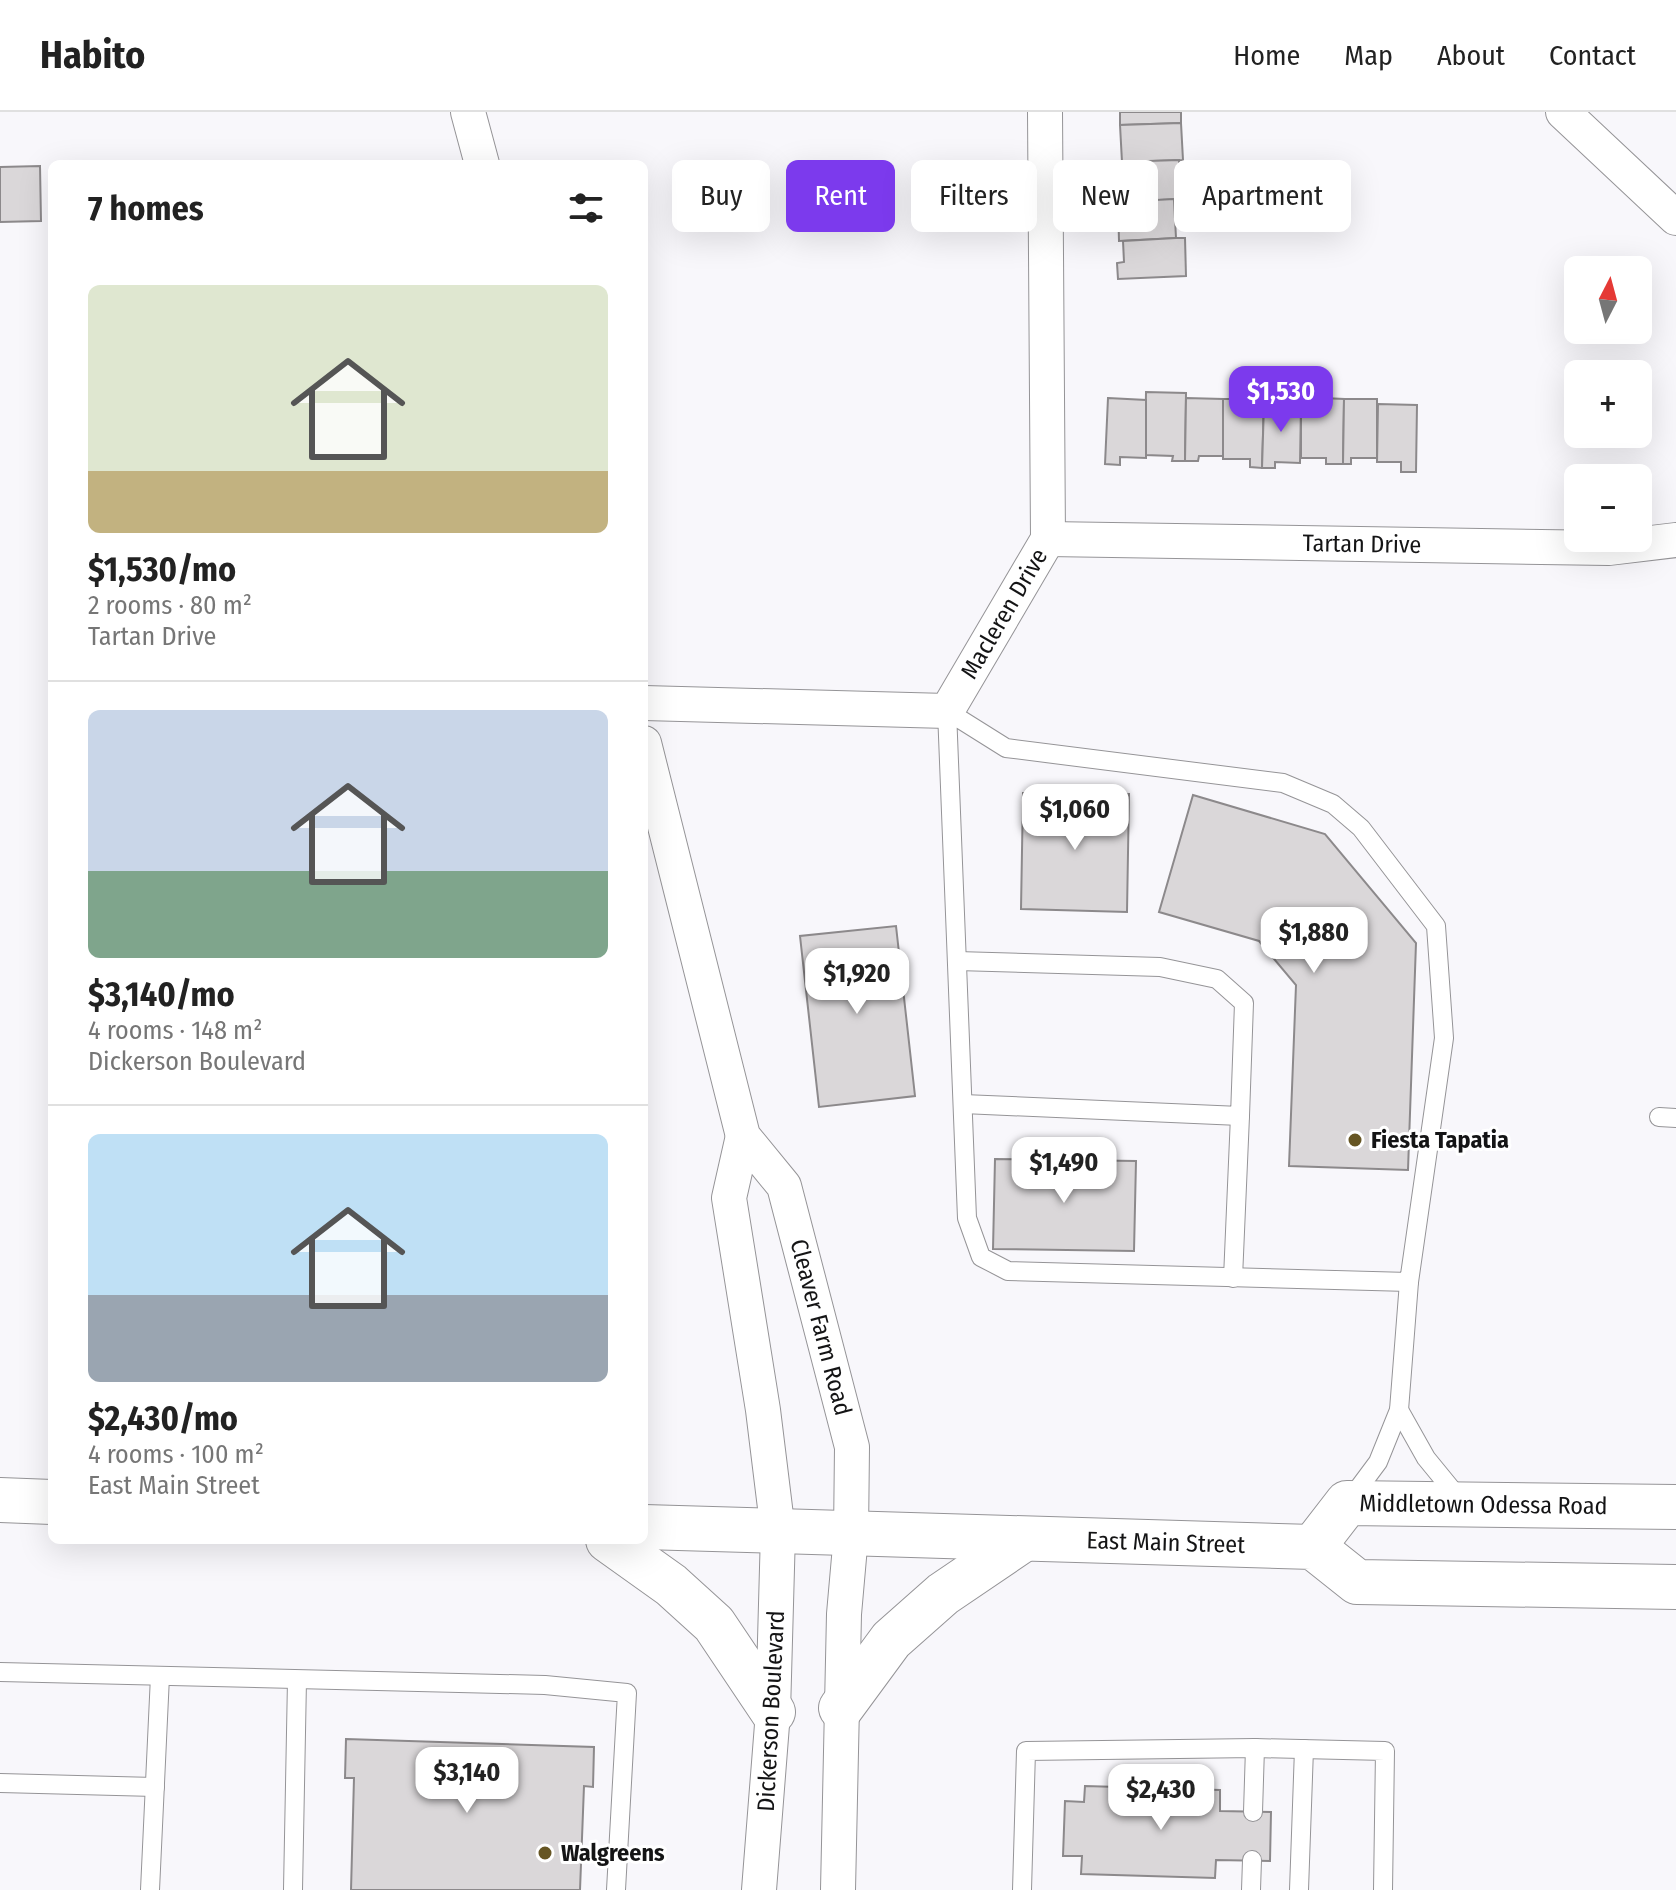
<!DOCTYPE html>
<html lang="en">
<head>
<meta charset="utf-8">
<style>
	body { margin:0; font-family:"Fira Sans Condensed",sans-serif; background:#f6f6f6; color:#222; height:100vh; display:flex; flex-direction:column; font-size:30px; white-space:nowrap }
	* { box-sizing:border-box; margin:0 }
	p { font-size:26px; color:#767676 }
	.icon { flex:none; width:44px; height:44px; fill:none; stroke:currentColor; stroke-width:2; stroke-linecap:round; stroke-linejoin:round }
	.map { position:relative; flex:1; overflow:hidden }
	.panel { position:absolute; left:48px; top:48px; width:600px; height:1384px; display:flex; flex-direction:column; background:#fff; border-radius:12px; box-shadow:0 8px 32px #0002 }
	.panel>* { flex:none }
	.banner { position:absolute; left:672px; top:48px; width:760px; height:72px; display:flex; gap:16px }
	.needle { width:52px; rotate:6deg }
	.fabs { position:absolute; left:1564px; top:144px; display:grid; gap:16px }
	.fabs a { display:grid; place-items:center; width:88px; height:88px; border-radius:12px; background:#fff; box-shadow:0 8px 32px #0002; font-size:40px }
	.price { position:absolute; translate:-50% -68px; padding:0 18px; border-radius:16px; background:#fff; color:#222; font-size:26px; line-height:52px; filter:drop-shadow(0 2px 4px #0008) }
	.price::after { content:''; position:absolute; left:50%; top:48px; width:24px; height:18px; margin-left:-12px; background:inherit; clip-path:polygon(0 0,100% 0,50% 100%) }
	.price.active { background:#7c3aed; color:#fff }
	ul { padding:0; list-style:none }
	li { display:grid; align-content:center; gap:16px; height:424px; padding:0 40px }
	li+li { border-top:2px solid #e0e0e0 }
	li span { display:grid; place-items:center; height:248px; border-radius:12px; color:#555 }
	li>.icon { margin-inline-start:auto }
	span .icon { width:144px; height:144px; fill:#fffc; stroke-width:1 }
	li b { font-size:34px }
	h2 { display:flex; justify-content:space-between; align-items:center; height:96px; padding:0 40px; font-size:34px }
	.chip { padding:0 28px; border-radius:12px; background:#fff; box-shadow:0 8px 32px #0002; font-size:28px; line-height:72px }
	.chip.active { background:#7c3aed; color:#fff }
	header { display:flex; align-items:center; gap:48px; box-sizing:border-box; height:112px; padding:0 40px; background:#fff; border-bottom:2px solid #e0e0e0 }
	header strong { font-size:38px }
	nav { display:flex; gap:44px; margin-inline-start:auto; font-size:28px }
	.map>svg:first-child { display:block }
</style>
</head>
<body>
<header>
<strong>Habito</strong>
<nav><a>Home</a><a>Map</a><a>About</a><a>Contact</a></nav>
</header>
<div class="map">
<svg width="1676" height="1778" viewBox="0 0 1676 1778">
	<rect width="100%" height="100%" fill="#f8f7fb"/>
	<g fill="#dad7d9" stroke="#8c898b" stroke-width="2">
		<path d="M1120 0H1181V11L1120 13Z"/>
		<path d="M1181 11 1183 48 1122 50 1120 13Z"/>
		<path d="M1179 48 1180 87 1118 90 1116 50Z"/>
		<path d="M40 54 41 109 0 110V55Z"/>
		<path d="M1174 87 1176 126 1119 129 1118 90Z"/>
		<path d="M1176 126H1185L1186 164 1118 167 1117 151 1124 150 1123 129Z"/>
		<path d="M1146 280 1186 281 1185 349H1172L1173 344 1145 343Z"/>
		<path d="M1301 285 1344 287 1343 352H1326V346H1301Z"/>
		<path d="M1108 286 1146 288V346L1120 345V353L1105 352Z"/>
		<path d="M1186 286 1223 287V344H1199L1198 349H1185Z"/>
		<path d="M1223 287H1264L1262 356 1250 355V347H1223Z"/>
		<path d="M1344 287H1377V346H1351V352H1343Z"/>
		<path d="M1264 292H1301L1300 351 1275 350V356H1262Z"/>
		<path d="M1378 292 1417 293 1416 360H1401V350H1377Z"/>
		<path d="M1023 681 1129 682 1127 800 1021 797Z"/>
		<path d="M1193 683 1325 722 1416 831 1408 1058 1289 1054 1296 873 1259 829 1159 800Z"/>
		<path d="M896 814 915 984 819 995 800 824Z"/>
		<path d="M995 1047 1136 1049 1134 1139 993 1137Z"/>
		<path d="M346 1627 594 1635 593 1675 584 1674 580 1778H351L354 1666H345Z"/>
		<path d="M1085 1674 1220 1678V1699L1271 1700 1270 1749 1216 1748 1215 1766 1081 1762 1082 1744H1063L1065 1689 1084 1690Z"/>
	</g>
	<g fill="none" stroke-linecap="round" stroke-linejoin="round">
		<g stroke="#959497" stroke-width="20">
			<g id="service">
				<path d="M947 599 1006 636 1283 671 1333 692 1361 716 1436 814 1444 926 1409 1170 1008 1159 981 1145 967 1106Z"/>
				<path d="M957 849 1160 855 1217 867 1244 891 1240 1004 963 992"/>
				<path d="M1659 1005 1676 1006"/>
				<path d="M1233 1166 1240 1004"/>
				<path d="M1399 1298 1426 1346 1462 1390"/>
				<path d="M1349 1389 1378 1350 1399 1298 1409 1170"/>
				<path d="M0 1560 545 1573 627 1581 616 1778"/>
				<path d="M0 1671 155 1675"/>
				<path d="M1253 1700 1255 1636"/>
				<path d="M150 1778 160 1564"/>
				<path d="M293 1778 297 1568"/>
				<path d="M1022 1778 1026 1639 1255 1636 1385 1639 1383 1778"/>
				<path d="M1251 1778 1252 1748"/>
				<path d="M1299 1778 1304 1637"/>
			</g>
		</g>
		<g stroke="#959497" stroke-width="36">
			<g id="minor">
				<path d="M468 0 482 52"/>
				<path d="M1563 0 1676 106"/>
				<path id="s1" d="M1048 427 1609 436 1676 428"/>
				<path id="s2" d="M644 591 947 599 1048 427 1045 0"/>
				<path id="s3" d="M644 631 743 1024 784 1074 852 1335 851 1423 844 1502 838 1778"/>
				<path d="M743 1024 729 1086 763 1298 778 1420 773 1600 759 1778"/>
			</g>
		</g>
		<g stroke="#959497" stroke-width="46">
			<g id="primary">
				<path d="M0 1388 52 1390"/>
				<path id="s4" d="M644 1415 1313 1435 1357 1470 1676 1475"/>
				<path d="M608 1428 671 1473 714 1512 773 1600"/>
				<path id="s5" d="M1313 1435 1347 1391 1676 1395"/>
				<path d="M841 1596 891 1528 943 1482 1024 1427"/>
			</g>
		</g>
		<use href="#service" stroke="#fff" stroke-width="18"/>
		<use href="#minor" stroke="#fff" stroke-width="34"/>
		<use href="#primary" stroke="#fff" stroke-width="44"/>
	</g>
	<g fill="#665523" stroke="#fff" stroke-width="3">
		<circle cx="1355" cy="1028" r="8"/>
		<circle cx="545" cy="1741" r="8"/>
	</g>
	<g text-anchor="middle" stroke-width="6" stroke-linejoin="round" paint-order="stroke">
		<g font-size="24" fill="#141415" stroke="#fff">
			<text dy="8" stroke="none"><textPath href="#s1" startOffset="314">Tartan Drive</textPath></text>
			<text dy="8" stroke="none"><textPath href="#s2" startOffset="416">Macleren Drive</textPath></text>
			<text dy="8" stroke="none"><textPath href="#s3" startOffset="616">Cleaver Farm Road</textPath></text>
			<text dy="8" stroke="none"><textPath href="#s5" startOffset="192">Middletown Odessa Road</textPath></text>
			<text dy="8" stroke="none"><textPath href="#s4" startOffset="522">East Main Street</textPath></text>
			<text transform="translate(771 1599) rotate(-87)" y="8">Dickerson Boulevard</text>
		</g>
		<g font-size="24" font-weight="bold" fill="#141415" stroke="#fff" text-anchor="start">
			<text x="1371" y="1036">Fiesta Tapatia</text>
			<text x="561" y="1749">Walgreens</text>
		</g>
	</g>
</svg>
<div class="fabs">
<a><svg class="needle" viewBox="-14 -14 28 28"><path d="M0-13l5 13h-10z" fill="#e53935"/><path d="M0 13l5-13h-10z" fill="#767676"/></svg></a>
<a>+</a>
<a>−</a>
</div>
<b class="price active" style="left:1281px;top:322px">$1,530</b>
<b class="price" style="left:1075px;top:740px">$1,060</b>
<b class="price" style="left:1314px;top:863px">$1,880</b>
<b class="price" style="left:857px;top:904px">$1,920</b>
<b class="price" style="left:1064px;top:1093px">$1,490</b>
<b class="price" style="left:467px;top:1703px">$3,140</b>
<b class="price" style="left:1161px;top:1720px">$2,430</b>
<div class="banner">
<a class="chip">Buy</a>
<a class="chip active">Rent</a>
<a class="chip">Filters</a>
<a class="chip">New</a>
<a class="chip">Apartment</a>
</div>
<section class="panel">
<h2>7 homes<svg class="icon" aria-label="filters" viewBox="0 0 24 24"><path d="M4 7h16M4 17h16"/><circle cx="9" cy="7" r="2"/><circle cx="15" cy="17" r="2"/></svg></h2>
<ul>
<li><span style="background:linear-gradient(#dfe7d0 75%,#c2b280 0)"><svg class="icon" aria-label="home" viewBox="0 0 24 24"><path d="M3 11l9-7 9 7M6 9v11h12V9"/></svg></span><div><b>$1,530/mo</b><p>2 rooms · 80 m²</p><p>Tartan Drive</p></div></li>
<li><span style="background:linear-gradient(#c9d6e8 65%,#7fa58c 0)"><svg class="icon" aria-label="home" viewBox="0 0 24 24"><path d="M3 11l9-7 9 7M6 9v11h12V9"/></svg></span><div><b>$3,140/mo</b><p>4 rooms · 148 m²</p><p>Dickerson Boulevard</p></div></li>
<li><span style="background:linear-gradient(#bfe0f5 65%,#9aa5b1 0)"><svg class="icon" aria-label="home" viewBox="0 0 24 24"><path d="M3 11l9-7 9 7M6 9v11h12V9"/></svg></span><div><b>$2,430/mo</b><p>4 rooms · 100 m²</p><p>East Main Street</p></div></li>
</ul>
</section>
</div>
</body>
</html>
